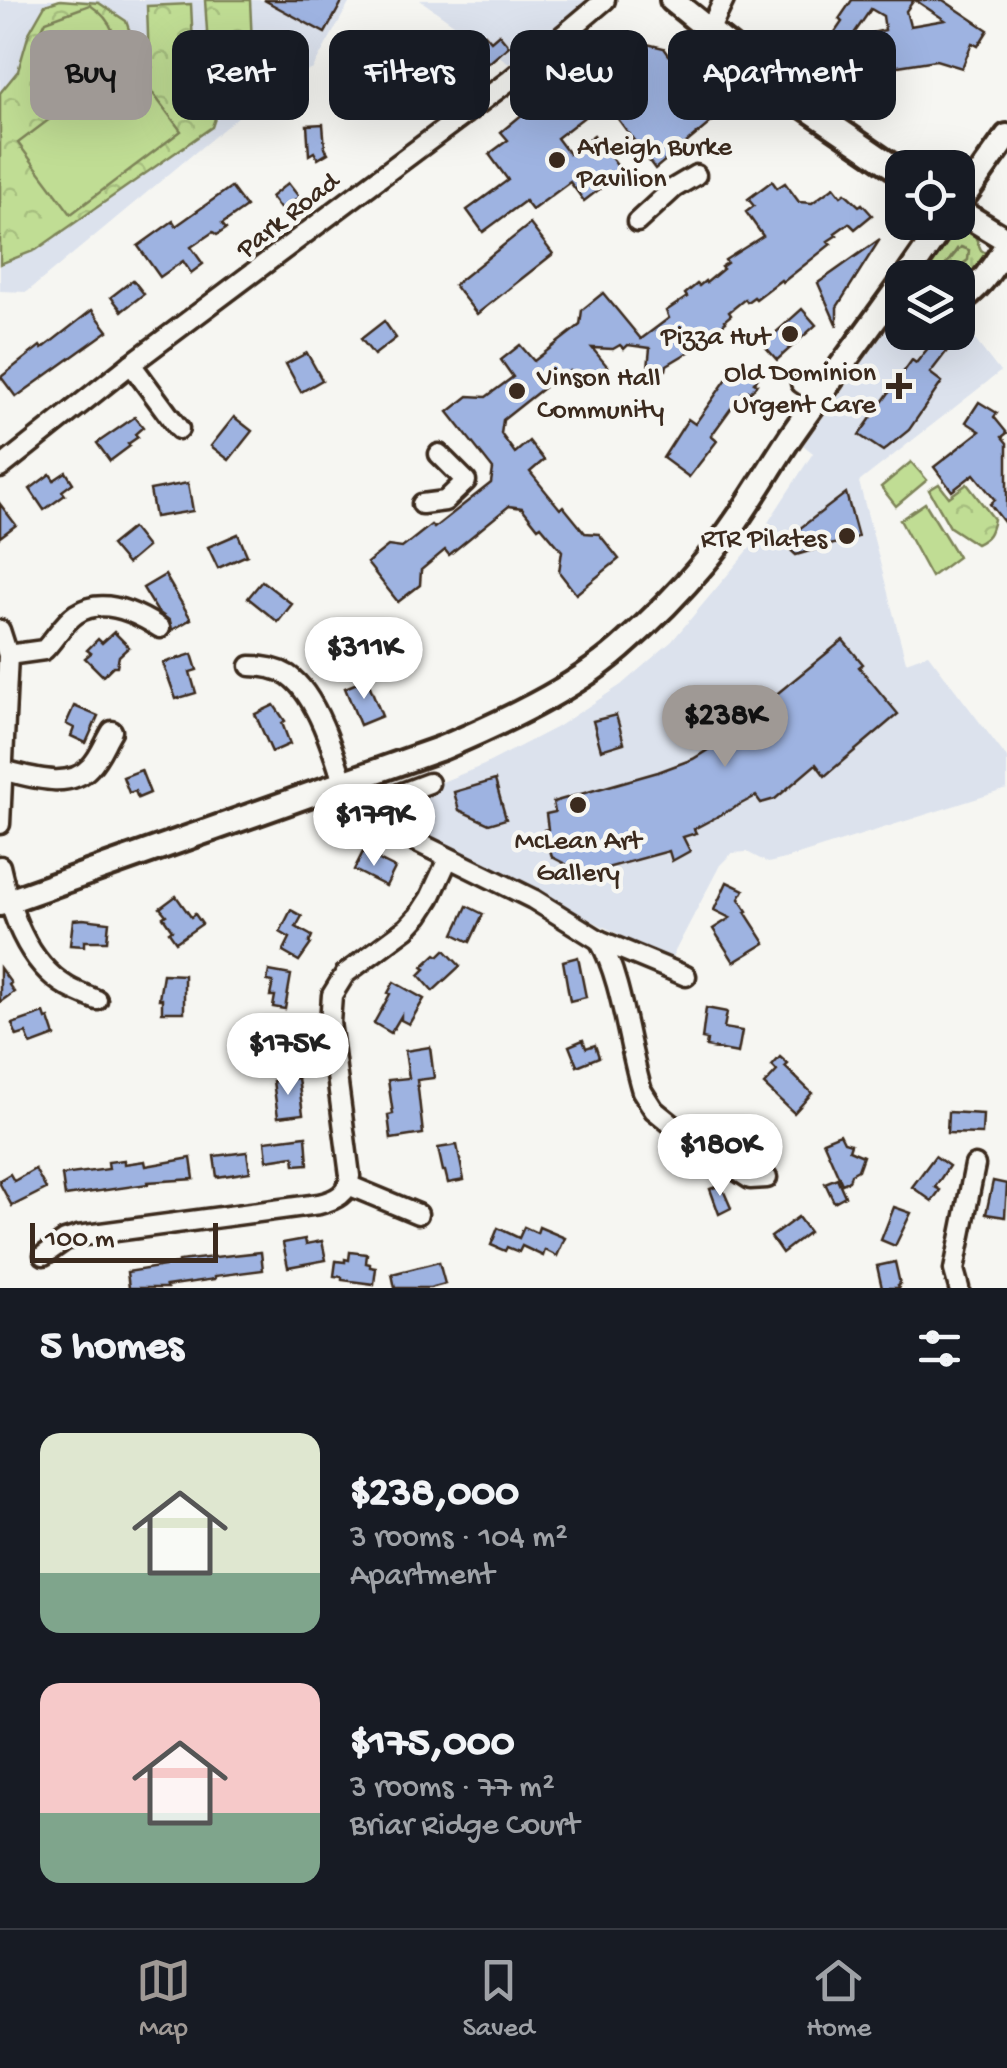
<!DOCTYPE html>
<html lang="en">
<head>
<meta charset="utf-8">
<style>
	body { margin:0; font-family:"Gochi Hand",sans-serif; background:#242831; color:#f1f3f6; height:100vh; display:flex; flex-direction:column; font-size:38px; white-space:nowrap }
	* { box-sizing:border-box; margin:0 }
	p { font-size:32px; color:#9ea1a6 }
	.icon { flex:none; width:55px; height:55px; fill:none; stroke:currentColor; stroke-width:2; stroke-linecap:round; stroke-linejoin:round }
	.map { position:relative; height:1288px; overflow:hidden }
	.side { display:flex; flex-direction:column; background:#171b24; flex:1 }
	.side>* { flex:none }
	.banner { position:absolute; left:30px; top:30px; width:948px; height:90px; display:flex; gap:20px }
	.tools { position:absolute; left:885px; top:150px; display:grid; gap:20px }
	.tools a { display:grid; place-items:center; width:90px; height:90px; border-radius:20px; background:#171b24; box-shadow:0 10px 40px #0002; font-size:50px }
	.scale { position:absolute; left:30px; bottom:25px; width:188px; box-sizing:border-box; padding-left:10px; border:5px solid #3b2a1e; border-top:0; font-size:28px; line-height:35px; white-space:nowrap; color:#3b2a1e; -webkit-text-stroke:8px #f6f6f2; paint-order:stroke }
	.price { position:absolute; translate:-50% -85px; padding:0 22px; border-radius:35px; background:#fff; color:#222; font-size:32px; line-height:65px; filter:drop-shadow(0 2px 5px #0008) }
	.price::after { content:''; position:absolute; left:50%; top:60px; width:30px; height:22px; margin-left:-15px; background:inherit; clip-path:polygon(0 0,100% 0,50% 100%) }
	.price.on { background:#9f9995; color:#111 }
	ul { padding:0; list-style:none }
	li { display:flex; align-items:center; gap:30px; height:250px; padding:0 40px }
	li span { display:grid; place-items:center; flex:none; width:280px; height:200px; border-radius:20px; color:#555 }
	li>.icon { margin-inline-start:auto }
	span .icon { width:120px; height:120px; fill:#fffc; stroke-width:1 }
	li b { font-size:42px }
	h2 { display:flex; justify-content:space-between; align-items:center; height:120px; padding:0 40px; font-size:42px }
	.tag { padding:0 35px; border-radius:20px; background:#171b24; box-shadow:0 10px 40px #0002; font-size:35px; line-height:90px }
	.tag.on { background:#9f9995; color:#111 }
	.tabs { display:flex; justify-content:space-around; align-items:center; height:140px; border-top:2px solid #363941; background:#171b24; font-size:28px; color:#9ea1a6 }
	.tabs a { display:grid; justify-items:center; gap:5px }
	.tabs .on { color:#9f9995 }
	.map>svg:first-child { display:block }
</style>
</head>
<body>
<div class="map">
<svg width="1007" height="1288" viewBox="0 0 1007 1288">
	<defs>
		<pattern id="grass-tufts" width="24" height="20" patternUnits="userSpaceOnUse" patternTransform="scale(2.5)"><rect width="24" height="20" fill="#c0dd94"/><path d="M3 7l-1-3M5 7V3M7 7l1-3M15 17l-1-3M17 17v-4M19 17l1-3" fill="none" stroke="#a6be7f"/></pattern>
		<pattern id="forest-firs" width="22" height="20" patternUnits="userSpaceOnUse" patternTransform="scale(2.5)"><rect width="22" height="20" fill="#c0dd94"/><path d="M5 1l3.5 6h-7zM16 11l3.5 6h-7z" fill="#a6be7f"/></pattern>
		<pattern id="park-crowns" width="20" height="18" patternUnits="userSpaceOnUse" patternTransform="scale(2.5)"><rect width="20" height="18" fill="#c0dd94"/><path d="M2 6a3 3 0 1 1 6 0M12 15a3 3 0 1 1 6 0" fill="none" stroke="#a6be7f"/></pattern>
	</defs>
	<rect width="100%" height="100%" fill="#f6f6f2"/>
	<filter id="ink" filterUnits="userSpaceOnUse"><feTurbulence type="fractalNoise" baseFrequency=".01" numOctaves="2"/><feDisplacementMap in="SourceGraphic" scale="20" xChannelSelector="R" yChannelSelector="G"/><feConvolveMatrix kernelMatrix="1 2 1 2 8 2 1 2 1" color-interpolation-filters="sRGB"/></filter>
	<g filter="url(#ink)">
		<g fill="#dce2ed">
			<path d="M0 0H351L312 70 241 79 245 111 27 292 0 291Z"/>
			<path d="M420 0H592L509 63Z"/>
			<path d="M902 308V332H958V325L972 336 1000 372 859 482 906 662 928 654 1007 758V789L785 859 768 863 747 852 732 853 720 865 672 957 628 939 398 822 393 814 394 805 400 799 484 765 557 727 621 685 672 641 756 541 813 453 803 445Z"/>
		</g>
		<path fill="url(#grass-tufts)" stroke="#7e8459" stroke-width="2.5" d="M955 223 975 236 981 250 987 254 983 264 958 293V278L953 277 958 267 965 262 957 249 943 269 941 277H931C926 257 944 239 955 223Z"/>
		<path fill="url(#forest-firs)" stroke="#7e8459" stroke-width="2.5" d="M961 247 969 250 968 260 958 267 953 277H941L943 268Z"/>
		<g fill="url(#park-crowns)" stroke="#7e8459" stroke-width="2.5">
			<path d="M60 0 99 3 126 21 140 61 153 68 149 63 147 6 191 4 193 45 199 51 208 46 205 0H250L252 44 240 69H200L186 86C207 100 224 97 212 127L36 250 0 264V93L18 71 29 33 45 5Z"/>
			<path d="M939 484 949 497 967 484 994 519C991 533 989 538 976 544L950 527 929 490Z"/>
		</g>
		<g fill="#c0dd94" stroke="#7e8459" stroke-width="2.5">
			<path d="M90 5C139 37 113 97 53 82L38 37 46 21Z"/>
			<path d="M128 60 181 131 71 214 18 143Z"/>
			<path d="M911 462 927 480 896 506 881 487Z"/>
			<path d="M925 503 958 557 931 577 900 520Z"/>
		</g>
		<g fill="#9eb3e1" stroke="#3b2a1e" stroke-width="2.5" fill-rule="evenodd">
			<path d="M264 0H343L325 33Z"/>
			<path d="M852 0H914L906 11 910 26 945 20 915 0H943L988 30 978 46 972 43 962 68 936 60 873 70 850 90 834 69 830 74 813 64 842 22 839 19ZM871 9 883 16 885 30 851 38Z"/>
			<path d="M485 34 491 41 499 34 509 46 489 63 473 44Z"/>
			<path d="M630 40 664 48 715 119 655 169 618 119 624 114 592 72Z"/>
			<path d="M432 43 451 66 432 81 428 76 416 86 402 69Z"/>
			<path d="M579 85 596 108 557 138 569 154 594 135 622 172 584 201 570 182 532 210 525 201 483 232 467 210 508 180 489 154 508 140 501 132 530 108 537 117Z"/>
			<path d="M392 94 393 114 348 116 347 97Z"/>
			<path d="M323 124 325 148 328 153 318 159 314 152 309 155 307 125Z"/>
			<path d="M772 181 777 188 785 183 799 202 812 203 834 187 841 196 845 193 859 206 862 204 872 215 855 229 849 223 835 233 837 235 828 241 831 244 783 282 781 280 756 299 754 297 747 302 745 299 729 312 731 315 725 320 726 322 700 341 702 344 667 365 666 370H658L655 372 648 368 650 348 628 345 624 349 620 345 613 349 592 348 607 366 582 386 570 371 558 380 556 378 503 420 501 434 515 453 529 441 544 460 530 472 560 509 563 506 585 533 599 534 619 559 576 594 559 572 562 551 541 526 538 528 522 508 509 506 449 555 445 550 421 570 420 585 398 602 367 563 388 546 402 548 431 525 434 528 491 483 493 469 448 412 468 396 486 397 513 377 501 360 520 345 534 361 580 325 582 310 603 293 641 339 669 318 666 311 687 297 685 294 697 284 699 286 705 281 706 283 723 269 721 267 727 263 725 260 763 236 746 212 754 206 748 199Z"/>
			<path d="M288 183 299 197 282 211 271 197Z"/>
			<path d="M231 187 246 207 222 224 226 229 217 235 213 232 191 247 203 264 191 273 183 261 160 277 138 246 173 221 176 226Z"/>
			<path d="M530 224 553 254 477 314 454 285Z"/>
			<path d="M880 239 837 307V326L818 283Z"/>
			<path d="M133 280 144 294 122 311 111 297Z"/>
			<path d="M802 309 816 325 777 360 763 344Z"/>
			<path d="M92 310 108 331 16 397 1 377 40 346 42 349Z"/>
			<path d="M384 321 396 338 374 355 361 339Z"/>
			<path d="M941 332H950L957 338 930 373 942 382 909 430 883 451 859 435 912 360 916 363Z"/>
			<path d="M307 353 322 380 301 392 286 364Z"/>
			<path d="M738 363 758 378 754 382 757 384 750 393 748 391 745 395 742 393 711 436 717 441 689 477 663 458 688 419 695 424Z"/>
			<path d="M979 402 997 413 994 417 1007 433 1002 437 1007 443V526L990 504 995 500 974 474 952 491 934 467 980 431 966 422Z"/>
			<path d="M135 417 143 427 135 434 138 437 128 444 130 446 110 461 97 443Z"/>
			<path d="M234 417 252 431 229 460 211 446Z"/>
			<path d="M66 472 73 483 62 491 65 495 44 510 30 489 50 474 54 480Z"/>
			<path d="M188 483 193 511 155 517 150 490Z"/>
			<path d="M846 493 858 537 796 555 782 542Z"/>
			<path d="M0 504 16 525 0 537Z"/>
			<path d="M132 528 147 547 127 564 111 545Z"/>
			<path d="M238 534 247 555 218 568 208 547Z"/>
			<path d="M165 575 191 619 172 630 170 621 157 611 143 588Z"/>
			<path d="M262 581 292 604 278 622 248 598Z"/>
			<path d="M114 632 129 647 119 656 117 666H113L103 676 85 658 91 653 87 650 98 639 102 643Z"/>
			<path d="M843 640 863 664 859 667 898 714 825 776 816 764 775 799 761 803 756 796 694 829 696 833 683 837 690 851 672 861 669 851 585 874 552 857 544 830 548 829 546 814 555 812 553 802 658 772 693 759 732 735 730 732Z"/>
			<path d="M192 654 197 670 190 672 196 693 176 699 163 663Z"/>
			<path d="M367 679 382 716 360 725 345 688Z"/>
			<path d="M274 705 285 721 282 723 290 744 272 752 255 714Z"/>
			<path d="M74 706 98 716 86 743 71 736 74 728 66 724Z"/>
			<path d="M616 715 624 743 601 750 593 721Z"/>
			<path d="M141 770 150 793 138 798 135 791 129 793 123 777Z"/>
			<path d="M495 780 506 819 489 824 459 810 454 792Z"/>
			<path d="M363 852 395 868 386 886 354 870Z"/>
			<path d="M727 882 744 890 739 899 747 911 745 912 765 943 734 962 713 929 730 918 714 910Z"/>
			<path d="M176 896 191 917 195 914 202 924 176 942 169 932 172 930 163 917 166 915 160 908Z"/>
			<path d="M467 906 483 914 470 942 454 934Z"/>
			<path d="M291 910 302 916 296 927 312 936 309 943 311 944 299 961 283 952 290 938 280 932Z"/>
			<path d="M83 919 109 922 107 941H84V946L70 945 73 920Z"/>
			<path d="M445 950 460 966 433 991 419 975 425 969 422 967 436 954 439 956Z"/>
			<path d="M578 957 586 997 570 1001 563 961Z"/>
			<path d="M0 968 11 983 9 985 14 992 0 1002Z"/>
			<path d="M269 971 291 975 285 1009 273 1007 275 996H270L273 982 267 981Z"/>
			<path d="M163 974 184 975V1012H162V999H159Z"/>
			<path d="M394 982 424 999 409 1024 401 1020V1016L391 1033 374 1023 390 994 388 993Z"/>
			<path d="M706 1008 727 1012 724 1028 742 1031 738 1053 706 1047 707 1040 702 1039Z"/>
			<path d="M44 1013 46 1019 49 1018 55 1036 31 1045 26 1033 17 1036 12 1024Z"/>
			<path d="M294 1031 297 1056 277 1058 274 1034Z"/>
			<path d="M583 1040 586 1048 595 1045 599 1057 577 1066 569 1046Z"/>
			<path d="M430 1047 434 1078 417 1080 423 1134 391 1139 388 1115 393 1114 388 1080 409 1078 405 1051Z"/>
			<path d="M780 1057 788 1064 785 1067 812 1093 794 1113 764 1085 777 1071 772 1066Z"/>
			<path d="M298 1078 303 1114 278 1117 273 1081Z"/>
			<path d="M948 1112 983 1114 982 1134 947 1133Z"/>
			<path d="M840 1134 844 1142 851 1144 849 1150 863 1156 858 1170 851 1174 849 1181 842 1184 823 1141Z"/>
			<path d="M306 1136 308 1164 295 1165 294 1156 267 1160 265 1141Z"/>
			<path d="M457 1145 464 1180 448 1183 445 1171H443L438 1148Z"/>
			<path d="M247 1152 250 1172 217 1177 214 1156Z"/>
			<path d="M935 1156 949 1166 935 1187 940 1190 932 1201 912 1187Z"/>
			<path d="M191 1158 194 1179 148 1182V1184L65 1196 62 1175 109 1169 108 1162 124 1160V1164L145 1161 146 1166Z"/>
			<path d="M35 1169 46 1189 12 1206 0 1184V1180L10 1174 14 1181Z"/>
			<path d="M837 1178 845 1196 834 1202 825 1183Z"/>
			<path d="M993 1181 1007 1184 1005 1217 986 1214Z"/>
			<path d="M721 1185 731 1208 719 1214 710 1189Z"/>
			<path d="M894 1207 911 1213 895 1246 881 1240Z"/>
			<path d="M798 1217 809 1232 782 1253 771 1237Z"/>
			<path d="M524 1227 537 1233 539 1227 565 1238 557 1256 545 1250 543 1256 522 1246 519 1252 507 1247 505 1251 491 1245 498 1228 519 1238Z"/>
			<path d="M305 1239 306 1244 322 1241 326 1260 288 1267 283 1243Z"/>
			<path d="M261 1252 263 1270 215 1276V1279L166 1286 167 1288H129L127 1272 178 1264V1261Z"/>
			<path d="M350 1252 367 1254 366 1263 370 1264V1267L376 1268 374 1284 342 1280V1277L334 1276 336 1261 345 1262V1259L349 1260Z"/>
			<path d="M439 1262 445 1284 430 1288H395L392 1274Z"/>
			<path d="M895 1262 900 1284 898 1285 899 1288H882L877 1266Z"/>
		</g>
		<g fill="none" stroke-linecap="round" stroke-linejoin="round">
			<g stroke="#3b2a1e" stroke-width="25">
				<g id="minor">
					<path d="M709 31 724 0"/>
					<path d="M637 222 674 188 696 175"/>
					<path d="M131 364 179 429"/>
					<path d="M801 383 820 396"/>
					<path d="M0 468 131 364 510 80 605 0"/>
					<path d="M422 504 445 501 466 481 439 454"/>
					<path d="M0 630 8 655 0 824"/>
					<path d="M8 655 44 650C55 639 63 623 76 614 103 596 137 613 160 628"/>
					<path d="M250 666C264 666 276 668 288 675 320 697 338 767 349 802L354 811 533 899 599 940C622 978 628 1046 642 1091L654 1110 701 1148 750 1179 767 1178"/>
					<path d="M2 770C29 776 69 791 90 767 100 757 105 742 112 731"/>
					<path d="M354 811 429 783"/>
					<path d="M0 866C10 910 26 963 68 987 77 992 88 996 97 1000"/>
					<path d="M599 940 686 976"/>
					<path d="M348 1185 418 1214"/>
					<path d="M44 1255 65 1240 78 1236 319 1204C336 1200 348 1194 350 1176L330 1022 332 995 345 974 407 928 419 915 430 898 448 859"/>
					<path d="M959 1288 954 1270 975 1165"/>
				</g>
			</g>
			<g stroke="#3b2a1e" stroke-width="30">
				<g id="major">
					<path d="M672 0 798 102 902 173"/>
					<path d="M958 205 1007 136"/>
					<path d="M958 210 1007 240"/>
					<path d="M906 278 945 222"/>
					<path d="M958 302C978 290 996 264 1007 244"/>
					<path d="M0 904 442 748C501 723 571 691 620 648 650 622 680 592 705 562 738 523 763 478 791 436 827 384 866 333 902 282"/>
				</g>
			</g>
			<use href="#minor" stroke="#f6f6f2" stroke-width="18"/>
			<use href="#major" stroke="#f6f6f2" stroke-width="22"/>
		</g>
	</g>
	<g fill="#3b2a1e" stroke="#f6f6f2" stroke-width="4">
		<circle cx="557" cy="160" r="10"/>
		<circle cx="790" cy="334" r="10"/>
		<path d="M894 371h10v10h10v10h-10v10h-10v-10h-10v-10h10z"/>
		<circle cx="517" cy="391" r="10"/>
		<circle cx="847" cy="536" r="10"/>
		<circle cx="578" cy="805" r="10"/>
	</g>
	<g text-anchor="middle" stroke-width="9" stroke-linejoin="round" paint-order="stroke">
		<g font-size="28" fill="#3b2a1e" stroke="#f6f6f2" text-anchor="end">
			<text x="577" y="154" text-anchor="start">Arleigh Burke<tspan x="577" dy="32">Pavilion</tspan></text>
			<text x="770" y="344">Pizza Hut</text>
			<text x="876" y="380">Old Dominion<tspan x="876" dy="32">Urgent Care</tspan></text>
			<text x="537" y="385" text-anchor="start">Vinson Hall<tspan x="537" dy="32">Community</tspan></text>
			<text x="827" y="546">RTR Pilates</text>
			<text x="578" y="848" text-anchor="middle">McLean Art<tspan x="578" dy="32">Gallery</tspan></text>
		</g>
		<g font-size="28" fill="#3b2a1e" stroke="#f6f6f2">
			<text transform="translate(286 213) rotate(-38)" y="10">Park Road</text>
		</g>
	</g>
</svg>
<div class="tools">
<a><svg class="icon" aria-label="locate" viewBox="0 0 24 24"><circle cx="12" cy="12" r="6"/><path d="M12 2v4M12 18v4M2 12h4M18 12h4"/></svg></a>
<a><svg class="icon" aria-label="layers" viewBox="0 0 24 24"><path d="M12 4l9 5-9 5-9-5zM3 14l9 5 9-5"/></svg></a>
</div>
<div class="scale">100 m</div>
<b class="price" style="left:364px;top:702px">$311K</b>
<b class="price on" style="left:725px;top:770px">$238K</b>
<b class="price" style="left:374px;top:869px">$179K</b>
<b class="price" style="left:288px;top:1098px">$175K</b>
<b class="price" style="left:720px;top:1199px">$180K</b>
<div class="banner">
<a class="tag on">Buy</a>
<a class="tag">Rent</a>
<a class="tag">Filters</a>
<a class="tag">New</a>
<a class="tag">Apartment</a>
</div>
</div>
<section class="side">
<h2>5 homes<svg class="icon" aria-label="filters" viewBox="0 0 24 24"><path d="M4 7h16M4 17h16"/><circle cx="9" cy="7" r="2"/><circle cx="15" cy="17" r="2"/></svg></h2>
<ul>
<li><span style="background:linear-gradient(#dfe7d0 70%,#7fa58c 0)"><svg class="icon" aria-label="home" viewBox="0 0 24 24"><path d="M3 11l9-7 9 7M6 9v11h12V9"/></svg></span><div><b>$238,000</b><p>3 rooms · 104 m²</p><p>Apartment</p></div></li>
<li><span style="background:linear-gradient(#f6c9c9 65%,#7fa58c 0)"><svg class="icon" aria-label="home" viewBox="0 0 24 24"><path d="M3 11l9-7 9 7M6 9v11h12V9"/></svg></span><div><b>$175,000</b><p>3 rooms · 77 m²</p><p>Briar Ridge Court</p></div></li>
</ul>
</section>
<nav class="tabs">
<a class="on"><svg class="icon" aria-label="map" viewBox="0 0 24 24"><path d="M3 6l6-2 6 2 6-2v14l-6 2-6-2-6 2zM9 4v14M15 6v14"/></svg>Map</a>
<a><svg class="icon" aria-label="saved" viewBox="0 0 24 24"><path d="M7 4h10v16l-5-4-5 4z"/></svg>Saved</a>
<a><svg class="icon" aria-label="home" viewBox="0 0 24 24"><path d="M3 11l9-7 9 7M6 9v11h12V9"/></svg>Home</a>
</nav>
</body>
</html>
